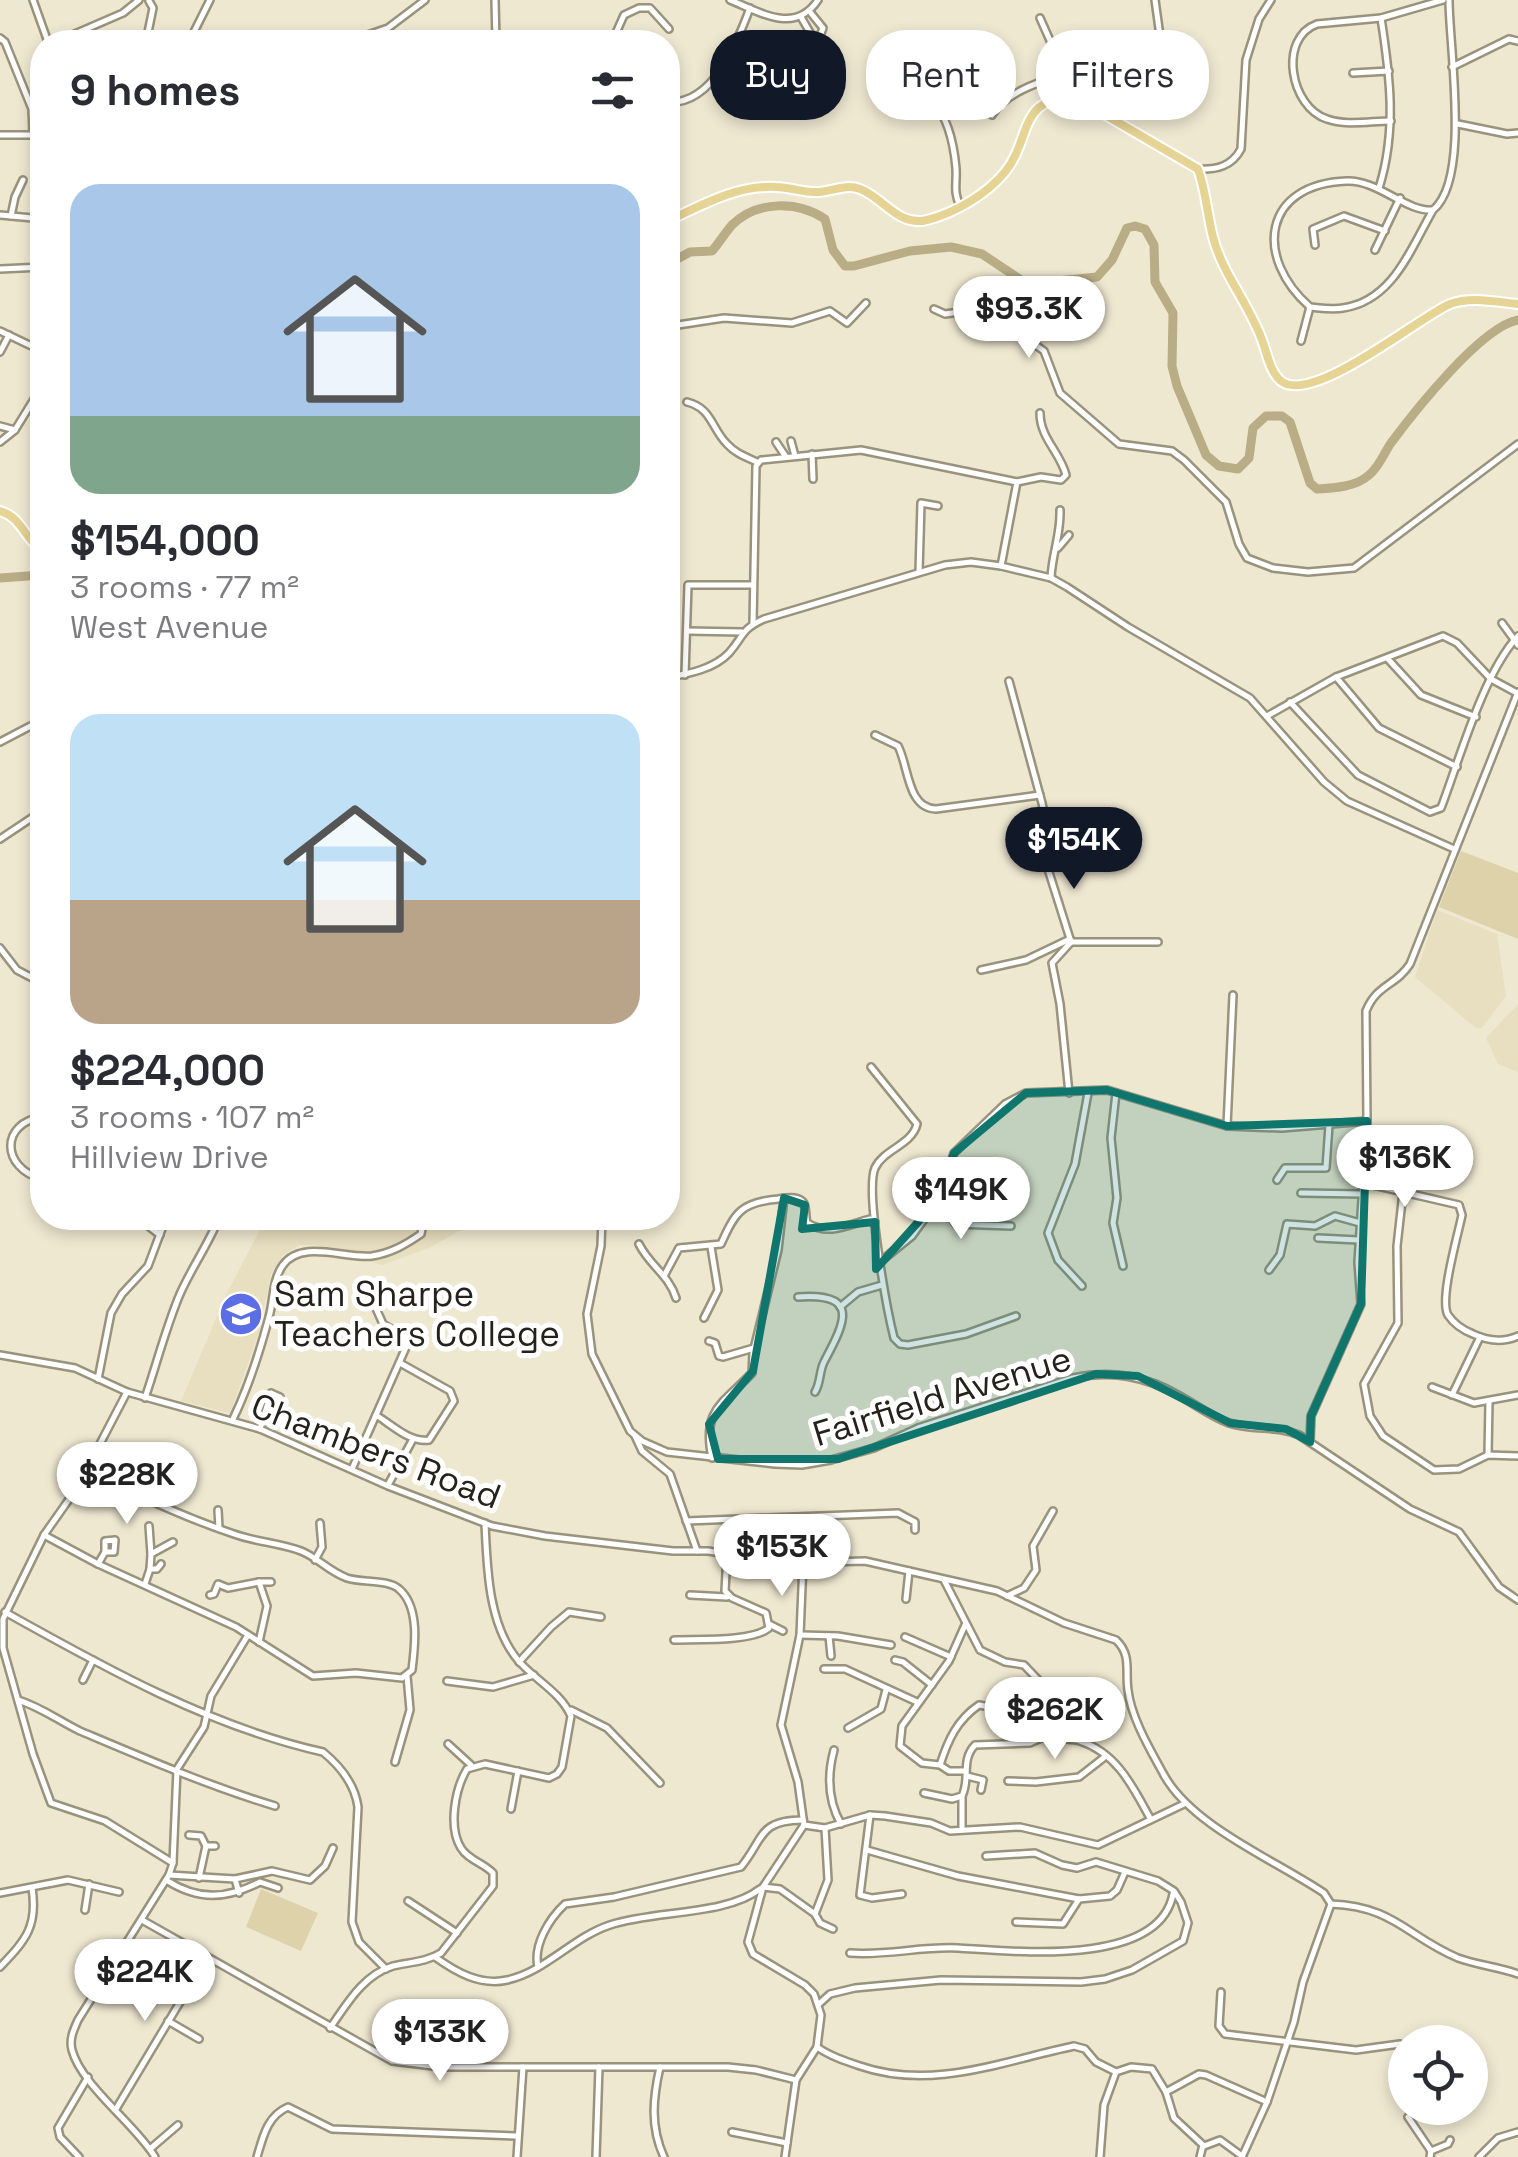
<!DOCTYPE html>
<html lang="en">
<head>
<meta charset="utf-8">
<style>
	body { margin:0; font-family:"Space Grotesk",sans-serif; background:#f2f2f3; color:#2b2b33; height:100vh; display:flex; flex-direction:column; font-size:38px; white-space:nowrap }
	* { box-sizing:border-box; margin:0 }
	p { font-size:32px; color:#7c7c81 }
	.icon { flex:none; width:55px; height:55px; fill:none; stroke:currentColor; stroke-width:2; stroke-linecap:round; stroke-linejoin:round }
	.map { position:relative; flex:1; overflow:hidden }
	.panel { position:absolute; left:30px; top:30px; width:650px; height:1200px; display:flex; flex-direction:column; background:#fff; border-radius:40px; box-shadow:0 5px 15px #0003 }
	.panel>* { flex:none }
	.banner { position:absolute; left:710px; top:30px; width:658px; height:90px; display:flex; gap:20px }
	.fabs { position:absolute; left:1388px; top:2025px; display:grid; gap:20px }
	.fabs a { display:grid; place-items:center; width:100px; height:100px; border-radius:50%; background:#fff; box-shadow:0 5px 15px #0003; font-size:50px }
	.price { position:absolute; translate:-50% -85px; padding:0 22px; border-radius:35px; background:#fff; color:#222; font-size:32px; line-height:65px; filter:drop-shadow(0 2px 5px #0008) }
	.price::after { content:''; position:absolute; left:50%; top:60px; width:30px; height:22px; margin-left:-15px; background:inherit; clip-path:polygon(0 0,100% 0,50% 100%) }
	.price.active { background:#111827; color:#fff }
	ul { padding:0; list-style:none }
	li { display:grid; align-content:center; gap:20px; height:530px; padding:0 40px }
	li span { display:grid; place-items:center; height:310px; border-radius:30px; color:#555 }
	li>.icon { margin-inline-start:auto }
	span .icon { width:180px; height:180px; fill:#fffc; stroke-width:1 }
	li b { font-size:42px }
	h2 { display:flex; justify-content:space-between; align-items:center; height:120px; padding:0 40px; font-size:42px }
	.tag { padding:0 35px; border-radius:40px; background:#fff; box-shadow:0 5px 15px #0003; font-size:35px; line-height:90px }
	.tag.active { background:#111827; color:#fff }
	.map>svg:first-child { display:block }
</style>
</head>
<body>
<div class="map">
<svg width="1518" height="2157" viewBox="0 0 1518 2157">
	<rect width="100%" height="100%" fill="#efe8d1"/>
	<g fill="#e8dec0">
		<path d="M1437 910 1497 934 1506 996 1482 1028H1476L1415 977Z"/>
		<path d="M1518 1004V1072L1498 1064 1486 1038Z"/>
		<path d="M266 1218H483L429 1248 382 1265 315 1245H299L282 1256 271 1274 259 1333 230 1413 181 1401 226 1295Z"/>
	</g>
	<g fill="#ded2aa">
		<path d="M1461 851 1518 873V939L1439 907Z"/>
		<path d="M261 1889 318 1913 301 1951 246 1927Z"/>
	</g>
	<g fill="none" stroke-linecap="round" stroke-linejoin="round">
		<g stroke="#b9ad86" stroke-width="9">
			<path d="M668 264 690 252 712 251C719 243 725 233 732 225 757 200 798 201 825 219L833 250 845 266H854L910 251 951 247 982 254 1027 284 1097 277 1112 260 1127 228 1135 226 1145 229 1154 245 1155 282 1173 313 1172 366 1177 386 1206 455 1219 466 1238 469 1249 458 1253 428 1266 416H1282L1290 422 1310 483 1317 489C1334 488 1356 487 1369 475 1379 467 1384 453 1391 443 1414 412 1481 327 1518 320"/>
			<path d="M0 578 42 575"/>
		</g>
		<g stroke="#99937d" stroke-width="10">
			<g id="minor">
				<path d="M33 0 48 42"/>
				<path d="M495 0 496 42"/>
				<path d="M730 0C760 12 795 35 818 0"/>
				<path d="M1155 0 1160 36"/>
				<path d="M801 17 812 36H820L823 28 810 12"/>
				<path d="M1040 18 1056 54 1061 75"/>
				<path d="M0 38 5 42 32 109 33 134"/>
				<path d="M551 39 568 42"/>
				<path d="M56 42 123 13 139 0"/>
				<path d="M146 42 153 8 149 1"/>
				<path d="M189 42 210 0"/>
				<path d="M347 42 388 28 425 0"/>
				<path d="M612 42 624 15 639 8H650L669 29"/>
				<path d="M1452 67 1509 39 1518 41"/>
				<path d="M1353 73 1389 71"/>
				<path d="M714 79 738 86 773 81 809 94"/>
				<path d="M899 82C909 93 923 91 933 101 948 118 954 146 956 168 957 184 953 191 960 206"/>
				<path d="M668 102C713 105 737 43 750 8"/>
				<path d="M992 115C1006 93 1036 83 1061 75L1062 98"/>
				<path d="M1391 121C1371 121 1346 126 1327 119 1290 107 1278 38 1317 24L1381 18 1443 0"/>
				<path d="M1458 124 1507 134 1518 133"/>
				<path d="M0 135H42"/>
				<path d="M1198 169C1217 170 1232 166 1241 149L1246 60 1259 19 1271 0"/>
				<path d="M1379 188C1397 131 1390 76 1381 18"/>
				<path d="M1433 210C1406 212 1378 180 1347 181 1262 184 1254 258 1310 307 1321 308 1332 310 1343 308 1393 301 1411 248 1433 210 1471 179 1449 47 1449 0"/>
				<path d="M0 215 33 218 42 216"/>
				<path d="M11 216 15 197 23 180"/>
				<path d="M1315 245 1313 229 1344 216 1385 231"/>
				<path d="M1375 250 1400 198"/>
				<path d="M0 269 42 267"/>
				<path d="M934 309 945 314 974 310 992 314 1044 351 1060 393 1119 444 1172 451 1184 460 1226 502 1239 544 1247 558 1273 568 1308 572 1354 568 1518 444"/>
				<path d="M668 323 678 325 724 318 792 323 830 311 847 323 866 303"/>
				<path d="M0 331 42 351"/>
				<path d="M1301 341 1310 307"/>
				<path d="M0 352 9 335"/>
				<path d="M687 402C712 408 711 428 727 444 735 453 746 457 757 462"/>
				<path d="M0 426 15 430"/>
				<path d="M791 441 795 456"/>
				<path d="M0 442 15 430 42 386"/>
				<path d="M776 442 786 457"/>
				<path d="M812 454 813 479"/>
				<path d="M1017 482 1041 477 1061 480 1066 475C1060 452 1040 438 1040 413"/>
				<path d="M1058 548 1069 535"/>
				<path d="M919 572 921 503 938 506"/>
				<path d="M1051 578C1052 554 1061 534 1060 510"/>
				<path d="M1502 623 1518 645"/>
				<path d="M753 624 756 466 761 460 861 450 1017 482 1001 566"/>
				<path d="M687 631 742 632"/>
				<path d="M1388 659 1421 695 1476 717"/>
				<path d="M685 675 688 585H752"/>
				<path d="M668 677C688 674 714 669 729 653 744 636 741 629 764 619L945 565 971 562 1001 566 1051 578 1067 587 1128 627 1250 698 1324 782 1347 801 1454 849"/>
				<path d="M1336 677 1379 728 1457 767"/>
				<path d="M1009 681 1042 803 1048 833 1045 853 1048 869 1071 942 1052 963 1060 1004 1069 1093"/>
				<path d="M1290 702 1358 775 1430 812 1441 808C1460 758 1483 674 1518 636"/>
				<path d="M1267 716 1336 677 1443 636 1457 643 1491 679 1517 693"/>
				<path d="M875 735 898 746C909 767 907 808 936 809L1040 795"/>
				<path d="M0 742 42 720"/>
				<path d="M42 828V862"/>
				<path d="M0 839 42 811"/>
				<path d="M1071 942H1158"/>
				<path d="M0 948 17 970 42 983"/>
				<path d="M981 970 1026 960 1070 939"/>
				<path d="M871 1067 917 1124C912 1145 884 1149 875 1168 865 1191 887 1310 894 1338L900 1344 908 1345 966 1334 1016 1316"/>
				<path d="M1116 1093 1111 1138 1117 1198 1113 1223 1123 1266"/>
				<path d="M42 1117C0 1123 1 1168 42 1179"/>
				<path d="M1227 1126 1233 995"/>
				<path d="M1277 1180 1285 1168H1326L1329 1125"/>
				<path d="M1364 1183 1459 1205 1462 1215C1458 1235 1439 1300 1448 1315 1454 1324 1463 1330 1473 1334 1488 1341 1502 1343 1518 1336"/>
				<path d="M1403 1192 1397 1246 1398 1323 1364 1384 1370 1416 1383 1436 1434 1470 1459 1469 1488 1455 1518 1456"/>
				<path d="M1301 1193 1363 1194"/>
				<path d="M938 1200 956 1224 1011 1226"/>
				<path d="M138 1218 160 1235"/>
				<path d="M602 1218 601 1246 587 1314 592 1354 630 1431 642 1441 667 1452 775 1464 802 1465 831 1460 874 1448 918 1428 1073 1378C1114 1370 1145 1376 1180 1396 1196 1405 1212 1417 1229 1423 1253 1431 1277 1425 1299 1435L1410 1509 1459 1532 1499 1587 1518 1600"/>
				<path d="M1318 1238 1358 1240"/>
				<path d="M639 1244C649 1265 669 1275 676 1298"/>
				<path d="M881 1261 912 1236 938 1200 954 1153 1005 1104 1026 1093 1107 1090 1227 1126 1282 1128 1367 1121"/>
				<path d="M1269 1270 1280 1255 1287 1224 1315 1226 1335 1216 1360 1223"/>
				<path d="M664 1276 679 1248 721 1244C735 1212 742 1202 778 1199 785 1198 796 1196 802 1201 807 1205 805 1217 807 1223 828 1236 848 1225 870 1219L875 1222"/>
				<path d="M1082 1286 1058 1260 1048 1233 1075 1164 1088 1093"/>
				<path d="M798 1297C862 1292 844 1324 824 1362 819 1372 821 1382 815 1392"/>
				<path d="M840 1307 858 1292 882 1285"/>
				<path d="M704 1318 718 1290 711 1247"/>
				<path d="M709 1341 715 1343 719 1356 723 1357 754 1348"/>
				<path d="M0 1355 75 1368 127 1392 260 1429 388 1486 492 1526 545 1536 673 1551H708L789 1563 865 1561 997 1591 1064 1623 1116 1640C1132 1655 1125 1671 1128 1690 1131 1718 1151 1751 1164 1775 1192 1826 1275 1860 1324 1893L1331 1904 1303 1982 1294 2022 1267 2102 1242 2157"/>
				<path d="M98 1379 111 1313 122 1294 148 1266 166 1218"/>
				<path d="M1432 1387 1474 1403 1518 1395"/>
				<path d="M127 1392 77 1488 44 1535 3 1619V1648L33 1754 51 1803 105 1821 173 1863"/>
				<path d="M1452 1395 1480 1337"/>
				<path d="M145 1398C157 1363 166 1327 180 1294 192 1267 208 1245 219 1218"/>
				<path d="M376 1415C392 1425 410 1443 429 1440L454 1401 450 1391 400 1363"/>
				<path d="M233 1419C248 1388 260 1351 269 1317 274 1300 272 1280 283 1265 302 1239 345 1259 372 1256 391 1253 405 1245 421 1234L424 1218"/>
				<path d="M260 1429 271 1393 280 1397"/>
				<path d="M635 1436 642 1451 670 1474 697 1551"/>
				<path d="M1310 1442 1311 1416 1361 1304 1358 1262 1367 1121 1366 1011C1377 984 1396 986 1410 964L1518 692"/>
				<path d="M1488 1454 1489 1402"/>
				<path d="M712 1458C702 1410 721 1405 752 1373L753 1353 778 1250 784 1198"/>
				<path d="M352 1469 407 1345 406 1338 383 1324 374 1304"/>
				<path d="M388 1485 413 1439"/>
				<path d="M218 1510 219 1528"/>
				<path d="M686 1521 898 1513 915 1522V1530"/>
				<path d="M149 1526 151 1554"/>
				<path d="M44 1535 98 1564 236 1627 313 1676 356 1673 402 1678 412 1670C415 1646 420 1607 399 1589 388 1579 362 1583 347 1578 328 1571 317 1557 301 1551 280 1543 256 1542 234 1534 183 1517 134 1494 86 1469"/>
				<path d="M315 1560 322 1547 320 1523"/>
				<path d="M98 1564 105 1552H114L115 1540 105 1541V1552"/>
				<path d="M150 1569 151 1554 173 1542"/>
				<path d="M944 1580 980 1650 1005 1662 1024 1665 1043 1685 1052 1702 1049 1714 1042 1721 1048 1735C1058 1740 1069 1738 1080 1741 1117 1753 1133 1787 1150 1818"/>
				<path d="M259 1582H271"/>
				<path d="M145 1584 150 1569H157L161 1564"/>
				<path d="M210 1595 214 1594 218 1584 228 1588 259 1582 267 1606 259 1642"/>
				<path d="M690 1595 727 1597"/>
				<path d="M1007 1596 1024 1588 1036 1570 1033 1546 1053 1511"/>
				<path d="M906 1599 909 1571"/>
				<path d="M5 1612C105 1668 211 1727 323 1752 340 1766 355 1785 358 1807L352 1922 359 1942 386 1969"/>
				<path d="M769 1624 783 1631"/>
				<path d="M965 1625 949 1661 902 1726 900 1746 922 1763 940 1765C948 1740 957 1720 979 1705L990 1707 1008 1719 1041 1721"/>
				<path d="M800 1635 838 1636 891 1645"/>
				<path d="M829 1636 831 1656"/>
				<path d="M905 1637 951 1657"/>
				<path d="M674 1640C697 1639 752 1642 769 1628L766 1613 732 1598 725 1591 727 1555"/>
				<path d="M895 1660 903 1662 932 1685"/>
				<path d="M519 1662 551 1627 569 1612 601 1617"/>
				<path d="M824 1669H845L917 1702"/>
				<path d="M83 1680 93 1660"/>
				<path d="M447 1681 493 1687 534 1675"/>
				<path d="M18 1700C41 1707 59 1721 80 1731 144 1758 209 1786 275 1806"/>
				<path d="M1052 1702 1063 1717 1096 1710"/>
				<path d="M571 1710 607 1728 660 1783"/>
				<path d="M848 1728 881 1709 886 1690"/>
				<path d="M1008 1730V1719"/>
				<path d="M448 1744 471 1765"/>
				<path d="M834 1750C827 1776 828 1801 841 1824"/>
				<path d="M395 1762 410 1710 407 1676"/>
				<path d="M940 1765 949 1771H964"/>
				<path d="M967 1776 983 1780 981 1790"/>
				<path d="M1008 1781 1036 1782 1079 1777 1106 1756"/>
				<path d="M924 1793 952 1799 962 1796C971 1778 960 1761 975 1745L1030 1743 1048 1735"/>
				<path d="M962 1796V1830"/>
				<path d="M511 1809 518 1771"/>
				<path d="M870 1815 860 1895 872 1898 902 1894"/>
				<path d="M804 1825 825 1828 870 1815 885 1816 931 1823 950 1831 1020 1827 1098 1845 1184 1804"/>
				<path d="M825 1828 828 1880 815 1914 820 1923 833 1929"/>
				<path d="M189 1835 201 1836 206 1846"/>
				<path d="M867 1850 958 1876 1079 1899 1110 1896 1117 1890 1125 1872"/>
				<path d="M169 1875 235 1879"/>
				<path d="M199 1878 206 1846H215"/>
				<path d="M166 1880C199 1901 226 1899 260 1882L278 1888"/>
				<path d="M763 1887 780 1889 815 1914"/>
				<path d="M0 1893 68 1880 119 1892"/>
				<path d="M239 1893 235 1879 272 1871 310 1880 325 1866 333 1848"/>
				<path d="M408 1901 457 1933"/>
				<path d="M1331 1904C1393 1906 1408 1937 1458 1958 1477 1965 1499 1967 1518 1974"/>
				<path d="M85 1910 89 1884"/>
				<path d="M142 1920 392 2061 441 2067H728L756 2070 796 2080"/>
				<path d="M1016 1922 1063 1924 1079 1899"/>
				<path d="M850 1953C886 1956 922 1946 958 1948 1013 1951 1159 1968 1173 1894"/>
				<path d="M435 1957C456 1972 480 1986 507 1980 545 1972 573 1937 610 1925 654 1910 725 1916 760 1889"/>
				<path d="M0 1967C26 1940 38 1926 32 1888"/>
				<path d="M538 1967C533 1945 549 1919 565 1904L614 1897 741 1867C764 1839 758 1820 803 1820"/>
				<path d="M1221 1992 1219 2026 1225 2034 1356 2050 1400 2044"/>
				<path d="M819 2004 830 1994 855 1988 941 1980 1081 1982 1105 1979 1132 1970 1183 1941 1188 1923 1181 1902 1174 1891 1158 1881 1096 1862 1077 1868 1062 1865 1035 1853 986 1856"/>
				<path d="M168 2021 199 2039"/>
				<path d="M330 2028C347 2004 363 1975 393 1966 410 1962 426 1962 441 1953L493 1886V1873C484 1863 468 1860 461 1848 448 1827 455 1789 467 1769L485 1764 549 1778 557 1774 562 1767 571 1716C560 1691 533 1679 517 1659 488 1623 487 1567 485 1523"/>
				<path d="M817 2047C830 2056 845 2061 860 2066 933 2091 1002 2061 1074 2046L1085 2049 1096 2062 1116 2072"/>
				<path d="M660 2067C653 2098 650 2127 664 2157"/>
				<path d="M116 2109 207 1957"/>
				<path d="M1408 2117 1431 2151"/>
				<path d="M732 2132 787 2143"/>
				<path d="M1204 2146 1220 2140 1242 2156"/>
				<path d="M150 2149 178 2125"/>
				<path d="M79 2157 60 2137 58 2128 88 2077"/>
				<path d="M155 2157C136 2125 81 2085 72 2050 69 2039 74 2029 78 2020L169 1875 173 1863 177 1769 204 1727 211 1696 248 1635"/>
				<path d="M257 2157C263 2137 267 2116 288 2107L332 2129 517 2136"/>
				<path d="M517 2157 523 2067"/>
				<path d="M596 2157 599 2067"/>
				<path d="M785 2157 796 2080 817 2047 821 2015 814 1994 805 1985 753 1954 748 1942 763 1887 804 1825 798 1782 781 1725 800 1635 803 1563"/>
				<path d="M1100 2157 1104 2105 1116 2072 1131 2067 1152 2069 1166 2092"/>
				<path d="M1200 2157 1203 2145 1174 2118 1166 2092 1199 2074 1206 2075 1267 2102"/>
				<path d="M1430 2157 1431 2151 1448 2144 1450 2140"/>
				<path d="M1479 2157 1498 2138 1518 2132"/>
			</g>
		</g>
		<g stroke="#fff" stroke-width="12">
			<g id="major">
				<path d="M668 221C702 205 736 185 776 187 789 187 802 192 814 192 829 193 845 183 860 189 884 198 898 227 927 220 955 213 987 194 1005 172 1032 139 1018 93 1078 99L1198 169C1206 191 1207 214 1213 237 1222 273 1249 304 1262 340 1267 353 1270 372 1281 381 1312 406 1419 317 1450 304 1471 296 1496 302 1518 304"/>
				<path d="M0 511C22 517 24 539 42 550"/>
			</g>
		</g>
		<use href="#minor" stroke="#fff" stroke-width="5"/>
		<use href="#major" stroke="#e6d494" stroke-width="8"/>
	</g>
	<path fill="#0f766e" fill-opacity="0.2" stroke="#0f766e" stroke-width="8" stroke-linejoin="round" d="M1107 1090 1227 1126 1367 1121 1361 1304 1311 1416 1310 1442 1286 1429 1230 1423 1138 1376 1096 1374 838 1459H718L709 1424 753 1371 784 1198 805 1205 802 1229 875 1222 876 1269 938 1200 954 1153 1026 1093Z"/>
	<defs>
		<g id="university-disc" transform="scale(2.25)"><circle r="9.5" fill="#5b6ee5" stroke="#fff"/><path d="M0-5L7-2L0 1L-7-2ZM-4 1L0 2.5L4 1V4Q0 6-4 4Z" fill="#fff"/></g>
	</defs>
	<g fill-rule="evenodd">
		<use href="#university-disc" x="241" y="1314"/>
	</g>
	<g text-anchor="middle" stroke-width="10" stroke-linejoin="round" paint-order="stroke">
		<g font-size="35" fill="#25221a" stroke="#fff" text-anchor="start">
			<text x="274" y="1306">Sam Sharpe<tspan x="274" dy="40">Teachers College</tspan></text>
		</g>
		<g font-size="35" fill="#25221a" stroke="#fff">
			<text transform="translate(942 1396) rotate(-17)" y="12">Fairfield Avenue</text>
			<text transform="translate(376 1451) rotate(21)" y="12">Chambers Road</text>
		</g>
	</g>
</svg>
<div class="fabs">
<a><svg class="icon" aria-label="locate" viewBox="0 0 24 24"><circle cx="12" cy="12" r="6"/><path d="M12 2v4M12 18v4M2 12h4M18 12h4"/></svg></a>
</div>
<b class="price" style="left:1029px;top:361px">$93.3K</b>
<b class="price active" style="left:1074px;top:892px">$154K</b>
<b class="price" style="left:1405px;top:1210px">$136K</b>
<b class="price" style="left:961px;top:1242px">$149K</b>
<b class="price" style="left:127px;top:1527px">$228K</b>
<b class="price" style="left:782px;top:1599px">$153K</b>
<b class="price" style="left:1055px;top:1762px">$262K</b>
<b class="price" style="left:145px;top:2024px">$224K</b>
<b class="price" style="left:440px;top:2084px">$133K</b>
<div class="banner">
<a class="tag active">Buy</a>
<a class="tag">Rent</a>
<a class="tag">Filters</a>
</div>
<section class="panel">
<h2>9 homes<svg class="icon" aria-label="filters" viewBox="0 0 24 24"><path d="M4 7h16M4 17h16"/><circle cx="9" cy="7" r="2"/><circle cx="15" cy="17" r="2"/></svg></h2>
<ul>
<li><span style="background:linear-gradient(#a9c7e8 75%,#7fa58c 0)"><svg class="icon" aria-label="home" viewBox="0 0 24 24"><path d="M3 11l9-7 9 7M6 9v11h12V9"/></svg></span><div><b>$154,000</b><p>3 rooms · 77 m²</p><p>West Avenue</p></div></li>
<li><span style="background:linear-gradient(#bfe0f5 60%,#b9a48a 0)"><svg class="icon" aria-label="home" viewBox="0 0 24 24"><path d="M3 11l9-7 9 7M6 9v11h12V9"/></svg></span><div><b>$224,000</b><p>3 rooms · 107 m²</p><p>Hillview Drive</p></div></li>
</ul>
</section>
</div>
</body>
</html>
